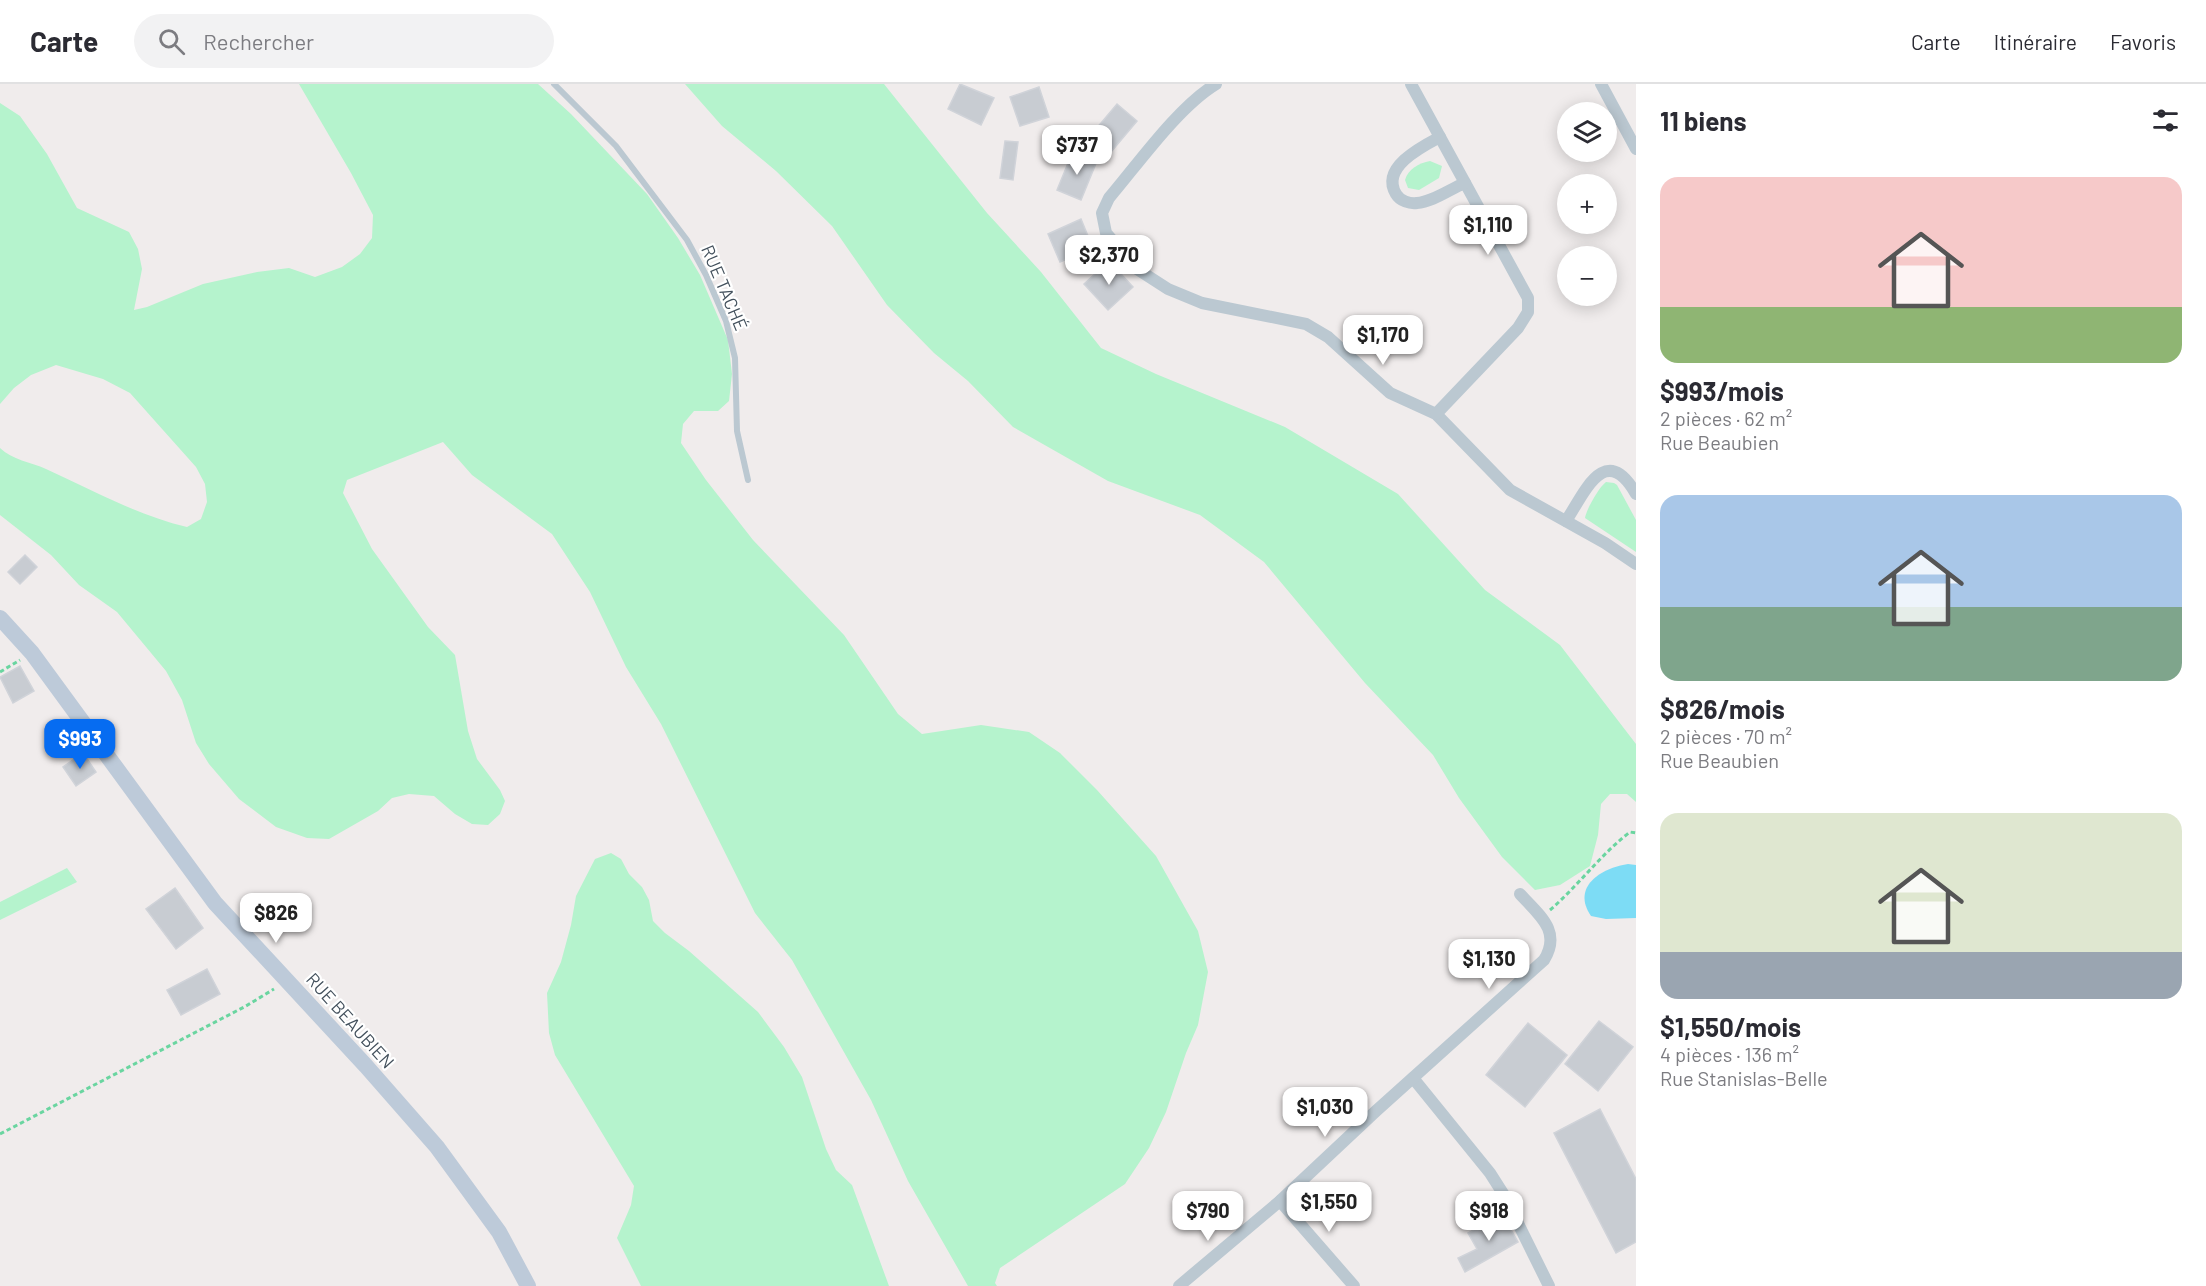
<!DOCTYPE html>
<html lang="fr">
<head>
<meta charset="utf-8">
<style>
	body { margin:0; font-family:Barlow,sans-serif; background:#f2f2f3; color:#2b2b33; height:100vh; display:flex; flex-direction:column; font-size:22px; white-space:nowrap }
	* { box-sizing:border-box; margin:0 }
	p { font-size:20px; color:#7c7c81 }
	.icon { flex:none; width:33px; height:33px; fill:none; stroke:currentColor; stroke-width:2; stroke-linecap:round; stroke-linejoin:round }
	.map { position:relative; flex:1; overflow:hidden }
	.panel { display:flex; flex-direction:column; background:#fff; width:570px }
	.panel>* { flex:none }
	.buttons { position:absolute; left:1557px; top:18px; display:grid; gap:12px }
	.buttons a { display:grid; place-items:center; width:60px; height:60px; border-radius:50%; background:#fff; box-shadow:0 3px 15px #0003; font-size:30px }
	.price { position:absolute; translate:-50% -51px; padding:0 14px; border-radius:12px; background:#fff; color:#222; font-size:20px; line-height:39px; filter:drop-shadow(0 2px 3px #0008) }
	.price::after { content:''; position:absolute; left:50%; top:36px; width:18px; height:14px; margin-left:-9px; background:inherit; clip-path:polygon(0 0,100% 0,50% 100%) }
	.price.active { background:#066cf1; color:#fff }
	ul { padding:0; list-style:none }
	li { display:grid; align-content:center; gap:12px; height:318px; padding:0 24px }
	li span { display:grid; place-items:center; height:186px; border-radius:18px; color:#555 }
	li>.icon { margin-inline-start:auto }
	span .icon { width:108px; height:108px; fill:#fffc; stroke-width:1 }
	li b { font-size:26px }
	h2 { display:flex; justify-content:space-between; align-items:center; height:72px; padding:0 24px; font-size:26px }
	header { display:flex; align-items:center; gap:36px; box-sizing:border-box; height:84px; padding:0 30px; background:#fff; border-bottom:2px solid #e1e1e2 }
	header strong { font-size:28px }
	nav { display:flex; gap:33px; margin-inline-start:auto; font-size:21px }
	.search { width:420px; height:54px; background:#f2f2f3; display:flex; align-items:center; gap:15px; box-sizing:border-box; padding:0 21px; border-radius:33px; color:#7c7c81; font-size:22px }
	main { display:flex; flex:1; min-height:0 }
	.map>svg:first-child { display:block }
</style>
</head>
<body>
<header>
<strong>Carte</strong>
<div class="search"><svg class="icon" aria-label="search" viewBox="0 0 24 24"><circle cx="10" cy="10" r="6"/><path d="M15 15l6 6"/></svg>Rechercher</div>
<nav><a>Carte</a><a>Itinéraire</a><a>Favoris</a></nav>
</header>
<main>
<div class="map">
<svg width="1636" height="1202" viewBox="0 0 1636 1202">
	<rect width="100%" height="100%" fill="#f0ecec"/>
	<g fill="#b5f3cd">
		<path d="M299 0H538L571 30 647 110 678 154 700 191 728 256 732 290 729 317 718 327H694L683 340 681 359 706 396 753 456 844 551 898 630 922 650 981 641 1029 648 1060 669 1097 706 1156 772 1198 847 1208 888 1198 941 1186 969 1166 1028 1149 1064 1125 1100 1000 1184 995 1199 997 1202H968L908 1097 871 1016 792 876 755 829 661 640 626 583 590 508 552 450 472 391 443 358 347 396 343 409 372 465 428 543 455 571 468 647 477 675 500 706 505 717 500 730 488 741 472 740 455 730 434 712 409 710 392 714 378 727 329 755 307 754 276 743 239 715 209 680 196 659 182 616 166 587 117 528 79 501 51 471 0 431V364C12 376 31 378 46 385 93 406 136 431 187 443L201 435 207 418 205 400 196 383 130 309 103 295 56 281 31 291 14 304 0 320V19L20 32 47 70 77 124 129 148 138 165 142 185 134 226 147 223 203 200 257 188 289 184 315 193 342 183 360 170 372 154 373 131 351 89Z"/>
		<path d="M685 0H884L987 129 1041 188 1101 264 1156 290 1285 343 1398 410 1485 506 1560 561 1636 660V718L1627 710H1610L1601 720 1598 751 1590 782 1560 801 1535 806 1502 773 1459 714 1433 671 1365 599 1264 478 1200 431 1108 397 1013 343 968 297 934 269 887 221 832 142 776 87 722 42Z"/>
		<path d="M1430 77 1442 82 1439 94 1419 106 1408 104 1405 96C1408 85 1419 79 1430 77Z"/>
		<path d="M1606 398 1614 399 1617 401 1636 436V468L1585 434C1586 426 1599 403 1606 398Z"/>
		<path d="M611 769 621 775 629 790 642 803 649 816 653 837 665 849 689 867 758 928 784 963 802 993 826 1065 836 1086 852 1101 889 1202H641L617 1154 631 1121 634 1102 555 971 549 949 547 909 561 878 571 841 576 812 595 775Z"/>
		<path d="M67 784 77 798 0 836V818Z"/>
	</g>
	<path fill="#7ddcf5" d="M1628 780 1636 781V834L1606 835 1591 832C1571 803 1601 784 1628 780Z"/>
	<g fill="#c8ccd2" stroke="#d0d3d9" stroke-width="1.5">
		<path d="M960 0 994 14 981 41 948 25Z"/>
		<path d="M1039 3 1049 33 1020 42 1010 13Z"/>
		<path d="M1117 20 1137 37 1111 68 1091 51Z"/>
		<path d="M1005 57 1018 58 1013 96 1000 94Z"/>
		<path d="M1073 67 1097 77 1081 116 1057 106Z"/>
		<path d="M1081 135 1093 164 1060 178 1048 150Z"/>
		<path d="M1109 177 1133 203 1108 226 1084 200Z"/>
		<path d="M25 471 37 483 20 500 8 488Z"/>
		<path d="M20 582 34 607 13 619 0 593Z"/>
		<path d="M83 669 96 688 76 702 63 683Z"/>
		<path d="M175 804 203 844 176 865 146 825Z"/>
		<path d="M207 885 220 910 181 931 167 906Z"/>
		<path d="M1599 937 1633 963 1598 1007 1565 980Z"/>
		<path d="M1528 939 1567 971 1525 1023 1486 991Z"/>
		<path d="M1600 1025 1636 1095V1158L1616 1169 1554 1049Z"/>
		<path d="M1502 1130 1518 1158 1465 1188 1458 1174 1477 1165 1468 1149Z"/>
	</g>
	<g fill="none" stroke-linecap="round" stroke-linejoin="round">
		<g stroke="#6ad5a0" stroke-width="3" stroke-dasharray="4.5 3" stroke-linecap="butt">
			<path d="M0 588 20 576"/>
			<path d="M1550 826C1578 802 1600 771 1630 748L1636 749"/>
			<path d="M0 1050 246 922 274 905"/>
		</g>
		<path stroke="#bbc8d1" stroke-width="6" d="M554 0 616 62 687 156 706 191 726 237 735 274 737 347 748 396"/>
		<g stroke="#bbc8d1" stroke-width="12">
			<path d="M1216 0C1178 23 1138 80 1109 114L1102 129 1106 149 1137 185 1168 205 1202 219 1306 240 1328 253 1390 309 1436 330 1510 406 1605 459 1636 480"/>
			<path d="M1411 0 1528 214V228L1518 244 1436 330"/>
			<path d="M1601 0 1636 65"/>
			<path d="M1440 53C1421 63 1380 84 1396 110 1400 117 1410 120 1417 119 1433 118 1450 105 1465 99"/>
			<path d="M1566 437C1584 410 1605 356 1636 410"/>
			<path d="M1413 994 1490 1089 1504 1111 1549 1202"/>
			<path d="M1280 1117 1354 1202"/>
			<path d="M1179 1202 1280 1117 1376 1027 1544 876C1562 847 1539 831 1520 810"/>
		</g>
		<path stroke="#bdcad9" stroke-width="16" d="M0 534 32 569 215 819 366 982 437 1063 499 1148 528 1202"/>
	</g>
	<g text-anchor="middle" stroke-width="4.5" stroke-linejoin="round" paint-order="stroke">
		<g font-size="18" fill="#43505c" stroke="#fff">
			<text transform="translate(724 204) rotate(67)" y="6">RUE TACHÉ</text>
			<text transform="translate(350 937) rotate(48)" y="6">RUE BEAUBIEN</text>
		</g>
	</g>
</svg>
<div class="buttons">
<a><svg class="icon" aria-label="layers" viewBox="0 0 24 24"><path d="M12 4l9 5-9 5-9-5zM3 14l9 5 9-5"/></svg></a>
<a>+</a>
<a>−</a>
</div>
<b class="price" style="left:1077px;top:92px">$737</b>
<b class="price" style="left:1488px;top:172px">$1,110</b>
<b class="price" style="left:1109px;top:202px">$2,370</b>
<b class="price" style="left:1383px;top:282px">$1,170</b>
<b class="price active" style="left:80px;top:686px">$993</b>
<b class="price" style="left:276px;top:860px">$826</b>
<b class="price" style="left:1489px;top:906px">$1,130</b>
<b class="price" style="left:1325px;top:1054px">$1,030</b>
<b class="price" style="left:1329px;top:1149px">$1,550</b>
<b class="price" style="left:1208px;top:1158px">$790</b>
<b class="price" style="left:1489px;top:1158px">$918</b>
</div>
<section class="panel">
<h2>11 biens<svg class="icon" aria-label="filters" viewBox="0 0 24 24"><path d="M4 7h16M4 17h16"/><circle cx="9" cy="7" r="2"/><circle cx="15" cy="17" r="2"/></svg></h2>
<ul>
<li><span style="background:linear-gradient(#f6c9c9 70%,#8fb573 0)"><svg class="icon" aria-label="home" viewBox="0 0 24 24"><path d="M3 11l9-7 9 7M6 9v11h12V9"/></svg></span><div><b>$993/mois</b><p>2 pièces · 62 m²</p><p>Rue Beaubien</p></div></li>
<li><span style="background:linear-gradient(#a9c7e8 60%,#7fa58c 0)"><svg class="icon" aria-label="home" viewBox="0 0 24 24"><path d="M3 11l9-7 9 7M6 9v11h12V9"/></svg></span><div><b>$826/mois</b><p>2 pièces · 70 m²</p><p>Rue Beaubien</p></div></li>
<li><span style="background:linear-gradient(#dfe7d0 75%,#9aa5b1 0)"><svg class="icon" aria-label="home" viewBox="0 0 24 24"><path d="M3 11l9-7 9 7M6 9v11h12V9"/></svg></span><div><b>$1,550/mois</b><p>4 pièces · 136 m²</p><p>Rue Stanislas-Belle</p></div></li>
</ul>
</section>
</main>
</body>
</html>
